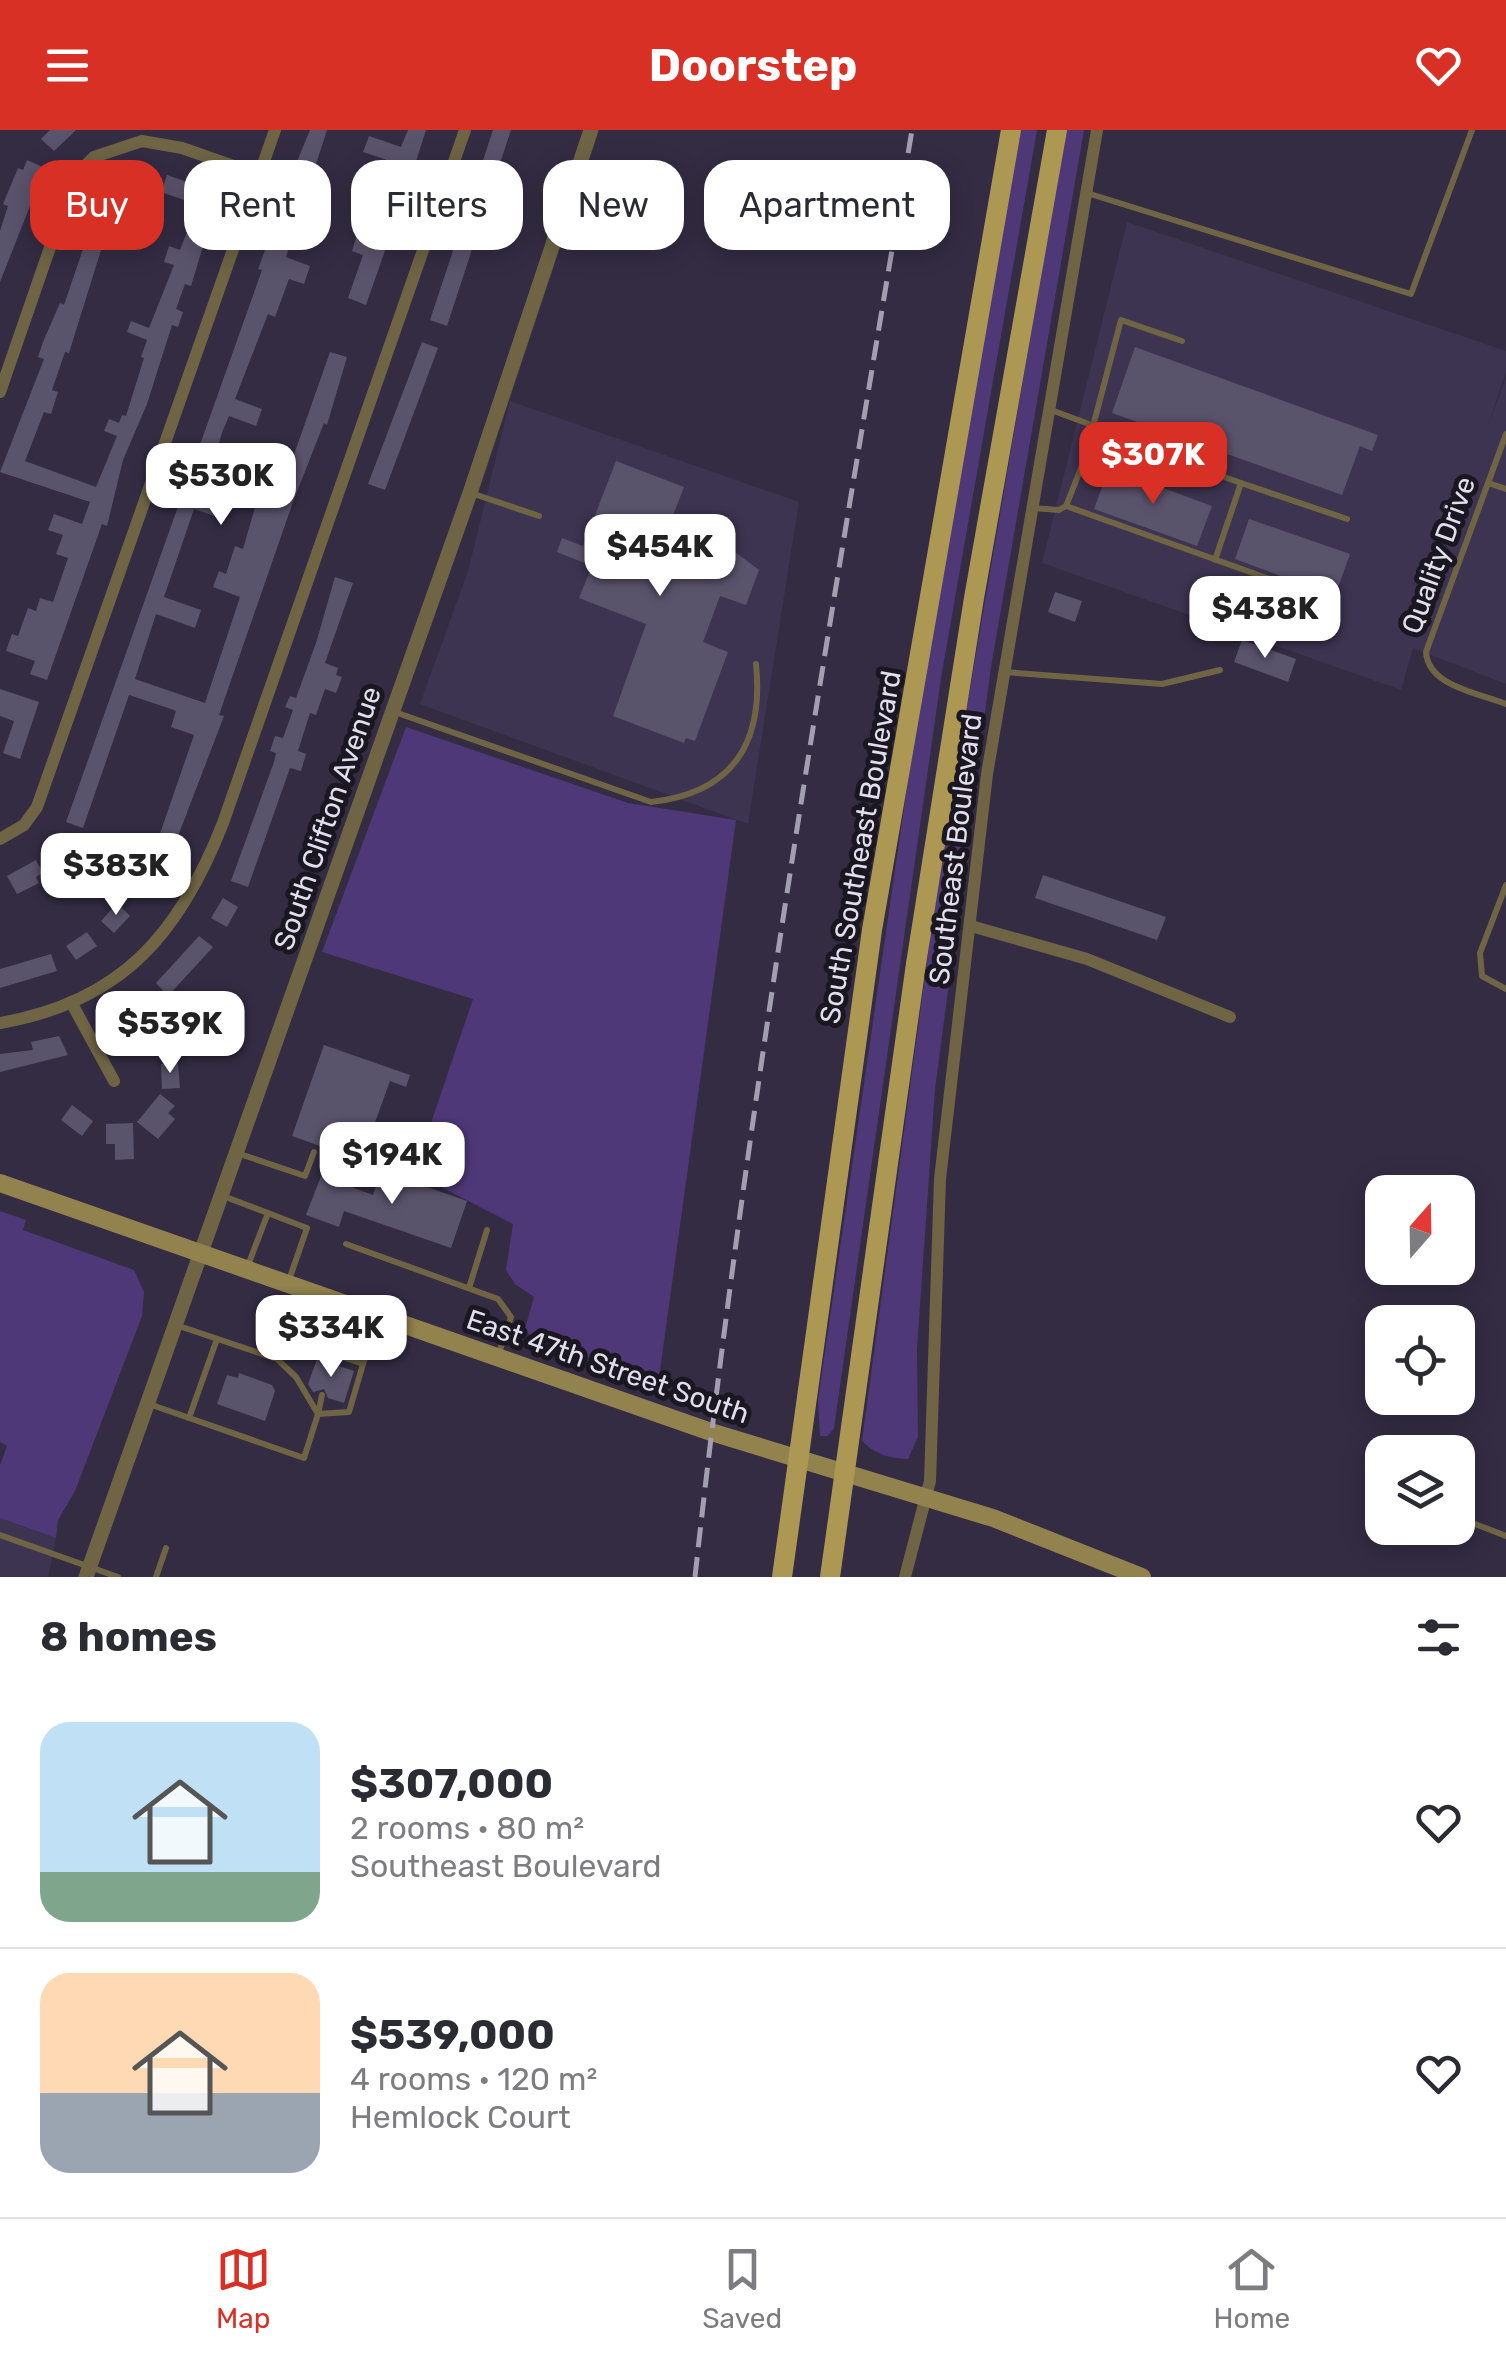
<!DOCTYPE html>
<html lang="en">
<head>
<meta charset="utf-8">
<style>
	body { margin:0; font-family:Rubik,sans-serif; background:#f2f2f3; color:#2b2b33; height:100vh; display:flex; flex-direction:column; font-size:38px; white-space:nowrap }
	* { box-sizing:border-box; margin:0 }
	p { font-size:32px; color:#7c7c81 }
	.icon { flex:none; width:55px; height:55px; fill:none; stroke:currentColor; stroke-width:2; stroke-linecap:round; stroke-linejoin:round }
	.map { position:relative; height:1447px; overflow:hidden }
	.details { display:flex; flex-direction:column; background:#fff; flex:1 }
	.details>* { flex:none }
	.top-card { position:absolute; left:30px; top:30px; width:1000px; height:90px; display:flex; gap:20px }
	.needle { width:65px; rotate:20deg }
	.buttons { position:absolute; left:1365px; top:1045px; display:grid; gap:20px }
	.buttons a { display:grid; place-items:center; width:110px; height:110px; border-radius:20px; background:#fff; box-shadow:0 5px 25px #0003; font-size:50px }
	.price { position:absolute; translate:-50% -85px; padding:0 22px; border-radius:20px; background:#fff; color:#222; font-size:32px; line-height:65px; filter:drop-shadow(0 2px 5px #0008) }
	.price::after { content:''; position:absolute; left:50%; top:60px; width:30px; height:22px; margin-left:-15px; background:inherit; clip-path:polygon(0 0,100% 0,50% 100%) }
	.price.selected { background:#d93025; color:#fff }
	ul { padding:0; list-style:none }
	li { display:flex; align-items:center; gap:30px; height:250px; padding:0 40px }
	li+li { border-top:2px solid #e1e1e2 }
	li span { display:grid; place-items:center; flex:none; width:280px; height:200px; border-radius:30px; color:#555 }
	li>.icon { margin-inline-start:auto }
	span .icon { width:120px; height:120px; fill:#fffc; stroke-width:1 }
	li b { font-size:42px }
	h2 { display:flex; justify-content:space-between; align-items:center; height:120px; padding:0 40px; font-size:42px }
	.pill { padding:0 35px; border-radius:30px; background:#fff; box-shadow:0 5px 25px #0003; font-size:35px; line-height:90px }
	.pill.selected { background:#d93025; color:#fff }
	header { display:flex; justify-content:space-between; align-items:center; height:130px; padding:0 40px; background:#d93025; color:#fff; font-size:45px; font-weight:700 }
	.dock { display:flex; justify-content:space-around; align-items:center; height:140px; border-top:2px solid #e1e1e2; background:#fff; font-size:28px; color:#7c7c81 }
	.dock a { display:grid; justify-items:center; gap:5px }
	.dock .selected { color:#d93025 }
	.map>svg:first-child { display:block }
</style>
</head>
<body>
<header><svg class="icon" aria-label="menu" viewBox="0 0 24 24"><path d="M4 6h16M4 12h16M4 18h16"/></svg>Doorstep<svg class="icon" aria-label="heart" viewBox="0 0 24 24"><path d="M12 20l-8-8c-3-5 5-10 8-4 3-6 11-1 8 4z"/></svg></header>
<div class="map">
<svg width="1506" height="1447" viewBox="0 0 1506 1447">
	<rect width="100%" height="100%" fill="#332c43"/>
	<g fill="#3d3451">
		<path d="M1127 92 1506 221V242L1488 295 1506 248V554L1413 518 1401 560 1042 433Z"/>
		<path d="M510 271 799 372 748 694 420 574 468 441Z"/>
		<path d="M0 1388 56 1408 48 1447H0Z"/>
	</g>
	<g fill="#4f3878">
		<path d="M1021 0H1037L941 548 834 1298 828 1306H820L818 1270 919 575Z"/>
		<path d="M1066 0H1084L991 537 935 959 917 1219 918 1307 908 1329C889 1328 876 1325 862 1311L941 728Z"/>
		<path d="M406 597 628 673 736 690 658 1255 524 1202 534 1167 515 1154 506 1140 513 1094 414 1043 473 869 322 822Z"/>
		<path d="M0 1081 26 1090 23 1100 134 1140 144 1162 142 1186 75 1361 58 1390 56 1408 0 1388V1335L7 1316 0 1312Z"/>
	</g>
	<g fill="#5a536c">
		<path d="M50 0H76L54 21 41 9Z"/>
		<path d="M310 0H327L286 127 310 136 304 154 289 149 275 187 268 184 235 269 262 279 256 296 229 286 223 300 216 322 241 331 234 350 212 341 202 370 226 379 223 389 194 379 164 467 201 480 195 498 156 484 135 549 205 573 240 467 213 457 219 441 226 444 235 416 243 419 258 367 277 373 330 222 347 227 327 295 324 293 293 372 219 585 224 586 170 727 154 721 194 605 171 597 176 581 171 579 129 565 83 698 66 692 262 140 258 139 287 61 281 59 291 32 296 34Z"/>
		<path d="M408 0H426L404 69 408 70 400 93 395 92 366 175 348 168 363 125 352 121 360 96 373 101 383 73 375 70 387 30 363 22 369 6 401 17Z"/>
		<path d="M493 0H511L447 196 430 190Z"/>
		<path d="M27 30 45 38 0 152V101L8 76 3 74 18 38 23 40Z"/>
		<path d="M139 41 150 56 123 76 112 62Z"/>
		<path d="M167 45 190 53 184 70 161 62Z"/>
		<path d="M86 84 119 95 115 107 106 104 69 223 65 222 52 260 58 262 51 284 44 282 25 331 96 357 117 306 104 301 109 289 119 293 122 285 126 286 144 228 141 227 147 210 127 202 131 191 149 198 174 135 164 132 169 116 180 120 193 87 210 93 191 156 185 154 176 179 183 182 178 197 172 195 147 274 123 330 107 396 102 394 47 550 30 544 35 531 6 521 12 504 18 506 28 478 36 481 40 468 53 472 68 428 56 424 63 405 48 400 54 384 82 394 90 372 0 342 44 229 38 227 43 212 60 173 64 175 83 119 75 116Z"/>
		<path d="M422 212 438 218 385 360 368 354Z"/>
		<path d="M1135 217 1378 305 1372 321 1360 316 1342 365 1112 283Z"/>
		<path d="M616 331 684 357 667 401 703 414 707 401 759 440 746 475 720 466 703 512 728 522 695 611 686 608 684 613 613 586 646 494 579 468 592 436 557 422 562 408 583 416Z"/>
		<path d="M1109 338 1212 376 1197 416 1094 379Z"/>
		<path d="M1249 389 1350 424 1335 466 1235 429Z"/>
		<path d="M335 447 353 453 325 533 338 538 336 545 342 547 336 563 325 559 316 585 310 583 298 621 306 624 301 641 290 638 248 757 231 751 274 632 276 623 270 621 275 606 283 608 293 580 285 577 290 566 296 568 316 513Z"/>
		<path d="M1055 462 1082 471 1075 492 1048 482Z"/>
		<path d="M1242 510 1296 529 1288 552 1234 532Z"/>
		<path d="M0 559 39 572 20 629 3 623 14 591 0 586Z"/>
		<path d="M36 730 43 743 36 747 39 753 17 764 7 746Z"/>
		<path d="M144 739 155 746 141 768 130 760Z"/>
		<path d="M1043 745 1166 787 1157 810 1035 768Z"/>
		<path d="M223 768 238 777 227 797 211 788Z"/>
		<path d="M117 773 130 786 114 803 101 791Z"/>
		<path d="M87 802 97 816 76 830 66 816Z"/>
		<path d="M199 806 213 817 168 866 156 853Z"/>
		<path d="M51 824 57 841 0 858V839Z"/>
		<path d="M136 864 147 878 134 887 144 900 130 911 115 890 123 884 118 878Z"/>
		<path d="M59 906 68 925 0 942V924L33 920 31 912Z"/>
		<path d="M324 915 410 945 406 957 390 951 361 1031 292 1006Z"/>
		<path d="M178 933 180 958 162 959 161 934Z"/>
		<path d="M160 964 175 976 168 983 175 989 158 1009 137 992Z"/>
		<path d="M72 975 93 991 82 1006 61 990Z"/>
		<path d="M133 993 134 1029 115 1030V1014H106V994Z"/>
		<path d="M381 1041 467 1071 451 1118 344 1081 339 1097 306 1085 321 1046 373 1065Z"/>
		<path d="M317 1229 354 1241 344 1273 328 1268 324 1259 313 1262 308 1254Z"/>
		<path d="M239 1243 272 1255 275 1261 265 1291 217 1274 227 1245 238 1248Z"/>
	</g>
	<g fill="none" stroke-linecap="round" stroke-linejoin="round">
		<g stroke="#6f6545" stroke-width="6">
			<path d="M1087 63 1411 164 1472 0"/>
			<path d="M1182 211 1121 190 1092 300 1241 353 1215 430"/>
			<path d="M1506 304 1426 522C1428 556 1478 563 1506 574"/>
			<path d="M1241 353 1347 389"/>
			<path d="M1488 353 1506 359"/>
			<path d="M471 363 539 386"/>
			<path d="M1066 376 1331 471"/>
			<path d="M1033 378 1059 380 1066 376 1091 313 1089 294 1051 280"/>
			<path d="M1004 542 1162 554 1220 540"/>
			<path d="M392 581 651 672C733 663 764 613 756 534"/>
			<path d="M1506 755 1480 823 1482 846 1506 859"/>
			<path d="M237 1023 305 1046 314 1022"/>
			<path d="M223 1066 307 1098 288 1153"/>
			<path d="M346 1114 498 1169 511 1187 498 1226"/>
			<path d="M247 1138 268 1083"/>
			<path d="M469 1158 487 1100"/>
			<path d="M176 1195 277 1229 299 1162"/>
			<path d="M284 1207 363 1234 380 1187"/>
			<path d="M322 1265 318 1284 349 1282 363 1234"/>
			<path d="M149 1274 304 1328 318 1284 296 1247 277 1229"/>
			<path d="M189 1288 217 1209"/>
			<path d="M1465 1390 1506 1406"/>
			<path d="M0 1405 118 1447"/>
			<path d="M156 1447 166 1418"/>
		</g>
		<g stroke="#6f6545" stroke-width="12">
			<path d="M0 262 65 74 83 38 94 27 142 11 182 18 259 45"/>
			<path d="M0 709 24 695 37 677 275 0"/>
			<path d="M971 796 1087 829 1230 887"/>
			<path d="M71 872 114 951"/>
			<path d="M0 893C122 872 180 803 223 693L465 0"/>
			<path d="M905 1447 930 1351 940 1049 987 644 1097 0"/>
		</g>
		<path stroke="#6f6545" stroke-width="15" d="M86 1447 470 363 591 0"/>
		<path stroke="#92824e" stroke-width="18" d="M0 1053 711 1302 993 1388 1142 1447"/>
		<g stroke="#ad9853" stroke-width="20">
			<path d="M782 1447 872 800 1011 0"/>
			<path d="M830 1447 916 834 974 468 1057 0"/>
		</g>
		<path stroke="#a39fb1" stroke-width="5" stroke-dasharray="20 10" stroke-linecap="butt" d="M695 1447C748 962 832 481 912 0"/>
	</g>
	<g text-anchor="middle" stroke-width="10" stroke-linejoin="round" paint-order="stroke">
		<g font-size="28" fill="#e1deed" stroke="#1a1721">
			<text transform="translate(1438 425) rotate(-70)" y="10">Quality Drive</text>
			<text transform="translate(327 688) rotate(-71)" y="10">South Clifton Avenue</text>
			<text transform="translate(860 717) rotate(-80)" y="10">South Southeast Boulevard</text>
			<text transform="translate(955 719) rotate(-83)" y="10">Southeast Boulevard</text>
			<text transform="translate(608 1236) rotate(19)" y="10">East 47th Street South</text>
		</g>
	</g>
</svg>
<div class="buttons">
<a><svg class="needle" viewBox="-14 -14 28 28"><path d="M0-13l5 13h-10z" fill="#e53935"/><path d="M0 13l5-13h-10z" fill="#7c7c81"/></svg></a>
<a><svg class="icon" aria-label="locate" viewBox="0 0 24 24"><circle cx="12" cy="12" r="6"/><path d="M12 2v4M12 18v4M2 12h4M18 12h4"/></svg></a>
<a><svg class="icon" aria-label="layers" viewBox="0 0 24 24"><path d="M12 4l9 5-9 5-9-5zM3 14l9 5 9-5"/></svg></a>
</div>
<b class="price selected" style="left:1153px;top:377px">$307K</b>
<b class="price" style="left:221px;top:398px">$530K</b>
<b class="price" style="left:660px;top:469px">$454K</b>
<b class="price" style="left:1265px;top:531px">$438K</b>
<b class="price" style="left:116px;top:788px">$383K</b>
<b class="price" style="left:170px;top:946px">$539K</b>
<b class="price" style="left:392px;top:1077px">$194K</b>
<b class="price" style="left:331px;top:1250px">$334K</b>
<div class="top-card">
<a class="pill selected">Buy</a>
<a class="pill">Rent</a>
<a class="pill">Filters</a>
<a class="pill">New</a>
<a class="pill">Apartment</a>
</div>
</div>
<section class="details">
<h2>8 homes<svg class="icon" aria-label="filters" viewBox="0 0 24 24"><path d="M4 7h16M4 17h16"/><circle cx="9" cy="7" r="2"/><circle cx="15" cy="17" r="2"/></svg></h2>
<ul>
<li><span style="background:linear-gradient(#bfe0f5 75%,#7fa58c 0)"><svg class="icon" aria-label="home" viewBox="0 0 24 24"><path d="M3 11l9-7 9 7M6 9v11h12V9"/></svg></span><div><b>$307,000</b><p>2 rooms · 80 m²</p><p>Southeast Boulevard</p></div><svg class="icon" aria-label="heart" viewBox="0 0 24 24"><path d="M12 20l-8-8c-3-5 5-10 8-4 3-6 11-1 8 4z"/></svg></li>
<li><span style="background:linear-gradient(#ffd9b3 60%,#9aa5b1 0)"><svg class="icon" aria-label="home" viewBox="0 0 24 24"><path d="M3 11l9-7 9 7M6 9v11h12V9"/></svg></span><div><b>$539,000</b><p>4 rooms · 120 m²</p><p>Hemlock Court</p></div><svg class="icon" aria-label="heart" viewBox="0 0 24 24"><path d="M12 20l-8-8c-3-5 5-10 8-4 3-6 11-1 8 4z"/></svg></li>
</ul>
</section>
<nav class="dock">
<a class="selected"><svg class="icon" aria-label="map" viewBox="0 0 24 24"><path d="M3 6l6-2 6 2 6-2v14l-6 2-6-2-6 2zM9 4v14M15 6v14"/></svg>Map</a>
<a><svg class="icon" aria-label="saved" viewBox="0 0 24 24"><path d="M7 4h10v16l-5-4-5 4z"/></svg>Saved</a>
<a><svg class="icon" aria-label="home" viewBox="0 0 24 24"><path d="M3 11l9-7 9 7M6 9v11h12V9"/></svg>Home</a>
</nav>
</body>
</html>
